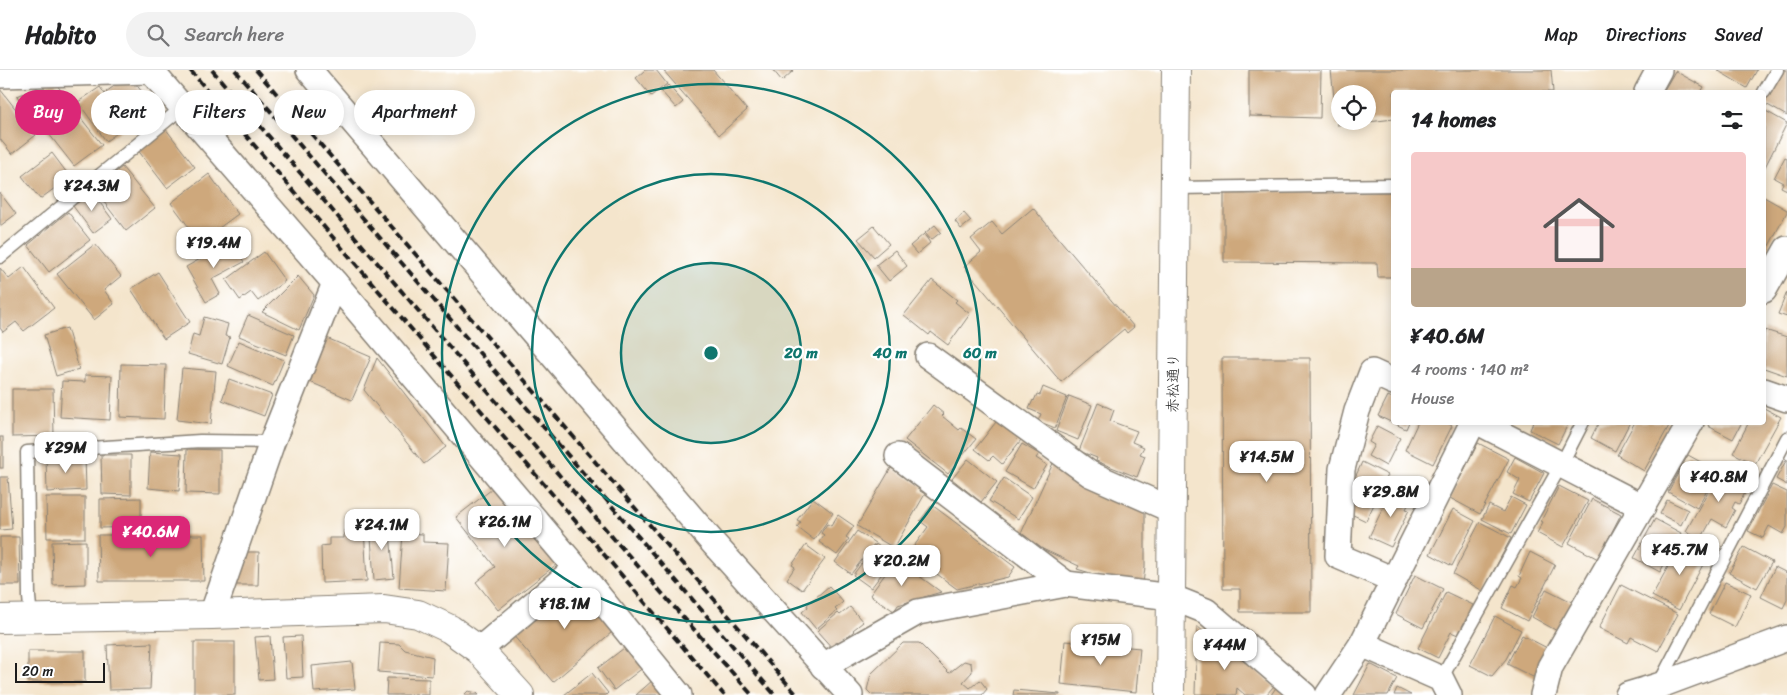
<!DOCTYPE html>
<html lang="en">
<head>
<meta charset="utf-8">
<style>
	body { margin:0; font-family:Sriracha,"Klee One",sans-serif; background:#f2f2f2; color:#202124; height:100vh; display:flex; flex-direction:column; font-size:19px; white-space:nowrap }
	* { box-sizing:border-box; margin:0 }
	p { font-size:16px; color:#757577 }
	.icon { flex:none; width:28px; height:28px; fill:none; stroke:currentColor; stroke-width:2; stroke-linecap:round; stroke-linejoin:round }
	.map { position:relative; flex:1; overflow:hidden }
	.drawer { position:absolute; left:1391px; top:20px; width:375px; height:335px; display:flex; flex-direction:column; background:#fff; border-radius:5px; box-shadow:0 2px 12px #0003 }
	.drawer>* { flex:none }
	.hud { position:absolute; left:15px; top:20px; width:475px; height:45px; display:flex; gap:10px }
	.tools { position:absolute; left:1331px; top:15px; display:grid; gap:10px }
	.tools a { display:grid; place-items:center; width:45px; height:45px; border-radius:50%; background:#fff; box-shadow:0 2px 12px #0003; font-size:25px }
	.scale { position:absolute; left:15px; bottom:12px; width:90px; box-sizing:border-box; padding-left:5px; border:2px solid #1c1c1c; border-top:0; font-size:14px; line-height:18px; white-space:nowrap; color:#1c1c1c; -webkit-text-stroke:4px #fff; paint-order:stroke }
	.price { position:absolute; translate:-50% -42px; padding:0 11px; border-radius:10px; background:#fff; color:#222; font-size:16px; line-height:32px; filter:drop-shadow(0 1px 2px #0008) }
	.price::after { content:''; position:absolute; left:50%; top:30px; width:15px; height:11px; margin-left:-8px; background:inherit; clip-path:polygon(0 0,100% 0,50% 100%) }
	.price.current { background:#db2777; color:#fff }
	ul { padding:0; list-style:none }
	li { display:grid; align-content:center; gap:10px; height:265px; padding:0 20px }
	li span { display:grid; place-items:center; height:155px; border-radius:5px; color:#555 }
	li>.icon { margin-inline-start:auto }
	span .icon { width:90px; height:90px; fill:#fffc; stroke-width:1 }
	li b { font-size:21px }
	h2 { display:flex; justify-content:space-between; align-items:center; height:60px; padding:0 20px; font-size:21px }
	.pill { padding:0 18px; border-radius:22px; background:#fff; box-shadow:0 2px 12px #0003; font-size:18px; line-height:45px }
	.pill.current { background:#db2777; color:#fff }
	header { display:flex; align-items:center; gap:30px; box-sizing:border-box; height:70px; padding:0 25px; background:#fff; border-bottom:1px solid #e0e0e0 }
	header strong { font-size:24px }
	nav { display:flex; gap:28px; margin-inline-start:auto; font-size:18px }
	.search { width:350px; height:45px; background:#f2f2f2; display:flex; align-items:center; gap:12px; box-sizing:border-box; padding:0 18px; border-radius:28px; color:#757577; font-size:19px }
	.map>svg:first-child { display:block }
</style>
</head>
<body>
<header>
<strong>Habito</strong>
<div class="search"><svg class="icon" aria-label="search" viewBox="0 0 24 24"><circle cx="10" cy="10" r="6"/><path d="M15 15l6 6"/></svg>Search here</div>
<nav><a>Map</a><a>Directions</a><a>Saved</a></nav>
</header>
<div class="map">
<svg width="1787" height="625" viewBox="0 0 1787 625">
	<rect width="100%" height="100%" fill="#fff"/>
	<filter id="ink" filterUnits="userSpaceOnUse"><feTurbulence type="fractalNoise" baseFrequency=".02" numOctaves="2"/><feDisplacementMap in="SourceGraphic" scale="10" xChannelSelector="R" yChannelSelector="G"/><feConvolveMatrix kernelMatrix="1 2 1 2 8 2 1 2 1" color-interpolation-filters="sRGB"/></filter>
	<filter id="wash" filterUnits="userSpaceOnUse"><feTurbulence type="fractalNoise" baseFrequency=".0096" numOctaves="4" result="noise"/><feDisplacementMap in="SourceGraphic" scale="20" xChannelSelector="R" yChannelSelector="G"/><feGaussianBlur stdDeviation="1.12" result="paint"/><feColorMatrix in="noise" values="0 0 0 0 0 0 0 0 0 0 0 0 0 0 0 0 0 1.4 0 .05"/><feComposite in="paint" operator="in"/></filter>
	<g filter="url(#wash)">
		<rect width="100%" height="100%" fill="#f4e5cc"/>
		<g id="blocks">
			<g fill="#cea87c">
				<path d="M645 0H656L667 14 651 26 636 8Z"/>
				<path d="M663 0H713L747 40 719 65Z"/>
				<path d="M773 0H794L782 11Z"/>
				<path d="M1249 0H1321L1320 48 1249 46Z"/>
				<path d="M1331 0H1551L1553 22H1394V49L1368 52V24H1340V51H1359V53L1337 55Z"/>
				<path d="M1717 0H1757L1747 18Z"/>
				<path d="M1783 0H1787V46L1764 33Z"/>
				<path d="M1675 1 1704 17 1701 22H1663Z"/>
				<path d="M129 5 155 39 132 57 106 22Z"/>
				<path d="M54 12 71 32 39 56 17 26Z"/>
				<path d="M668 15 683 32 676 38 661 21Z"/>
				<path d="M100 17 127 56 106 71 78 32Z"/>
				<path d="M0 19 36 65 12 84 0 69Z"/>
				<path d="M73 38 102 75 74 96 45 59Z"/>
				<path d="M1764 40 1787 53 1764 99Z"/>
				<path d="M165 58 195 97 167 118 137 79Z"/>
				<path d="M52 83 70 107 40 129 22 106Z"/>
				<path d="M1785 87 1787 88V120L1781 117 1783 113 1774 108Z"/>
				<path d="M122 97 155 138 126 161 94 119Z"/>
				<path d="M209 104 238 144 200 172 171 133Z"/>
				<path d="M1224 121 1394 122V207H1378L1377 193 1224 192Z"/>
				<path d="M92 122 112 149 93 163 73 136Z"/>
				<path d="M0 123 16 144 0 156Z"/>
				<path d="M1764 127 1787 140V142L1764 185Z"/>
				<path d="M1033 138 1134 257 1127 263 1124 259 1061 312 964 197 981 182 971 169 992 152 1002 164Z"/>
				<path d="M68 142 90 170 49 202 28 175Z"/>
				<path d="M964 143 971 151 961 159 955 151Z"/>
				<path d="M935 155 941 162 931 170 925 163Z"/>
				<path d="M874 156 889 174 874 187 858 169Z"/>
				<path d="M924 164 930 173 917 184 910 176Z"/>
				<path d="M232 171 244 192 212 209 220 224 206 232 186 197Z"/>
				<path d="M95 174 121 206 104 220 114 234 94 250 57 204Z"/>
				<path d="M895 180 907 196 889 211 876 195Z"/>
				<path d="M264 182 285 211 258 231 251 222 240 230 226 210Z"/>
				<path d="M24 197 54 238 24 261 16 252 3 262 0 258V198L9 209Z"/>
				<path d="M158 202 190 252 164 269 131 219Z"/>
				<path d="M298 206 314 225 299 260 262 242Z"/>
				<path d="M932 210 957 230 955 232 970 244 948 275 931 262 929 265 904 245Z"/>
				<path d="M1787 222V247L1778 244Z"/>
				<path d="M248 245 294 265 286 285 239 266Z"/>
				<path d="M204 247 228 254 225 266 230 267 222 294 188 284 193 264 199 266Z"/>
				<path d="M67 258 79 299 56 306 44 265Z"/>
				<path d="M1765 260 1787 267V306L1764 298V265Z"/>
				<path d="M322 266 371 287 352 330 303 309Z"/>
				<path d="M239 271 284 290 273 316 228 296Z"/>
				<path d="M377 288 446 377 424 394 364 320Z"/>
				<path d="M1222 288H1310L1311 542H1240V519H1223Z"/>
				<path d="M121 294 166 295 164 349 120 347Z"/>
				<path d="M182 298 216 301 211 354 177 350Z"/>
				<path d="M85 305 112 306 110 350 60 347 62 311 85 312Z"/>
				<path d="M229 309 272 325 264 346 222 330Z"/>
				<path d="M1043 317 1067 327 1055 358 1038 351 1041 344 1029 339 1033 330 1034 331 1037 324 1040 325Z"/>
				<path d="M12 319H53L54 366 12 367Z"/>
				<path d="M1069 326 1092 335 1078 370 1056 361Z"/>
				<path d="M1388 326 1394 329V352H1409L1406 359 1378 346Z"/>
				<path d="M1098 333 1114 340 1110 351 1137 361 1132 372 1144 377 1140 384 1145 386 1137 407 1096 391 1097 388 1079 381Z"/>
				<path d="M933 335 944 344 942 346 959 360 961 358 976 369 948 404 905 370Z"/>
				<path d="M1764 338 1781 347 1755 394 1733 383 1749 352H1764Z"/>
				<path d="M996 352 1021 370 1002 394 993 386 989 390 975 379Z"/>
				<path d="M1418 352H1446L1452 356 1433 394 1405 380Z"/>
				<path d="M1533 352H1569L1558 374 1530 360Z"/>
				<path d="M1599 352H1630L1615 381 1591 368Z"/>
				<path d="M1635 352H1667L1670 354 1644 401 1617 385Z"/>
				<path d="M1710 352H1742L1733 369 1708 356Z"/>
				<path d="M1377 356 1400 368 1386 396 1368 386 1374 375 1369 372Z"/>
				<rect x="0" y="367" width="3" height="31"/>
				<path d="M1478 373 1509 389 1480 444 1450 428Z"/>
				<path d="M1022 374 1039 384 1036 388 1047 395 1033 418 1005 402Z"/>
				<path d="M187 379 220 380V424L186 423Z"/>
				<path d="M150 382 182 384 179 421 148 418Z"/>
				<path d="M101 385H131V425L102 424Z"/>
				<path d="M1688 385 1717 401 1697 438 1668 422Z"/>
				<path d="M85 386 86 420 47 422 46 387Z"/>
				<path d="M1515 387 1544 403 1529 432 1513 424 1520 410 1507 402Z"/>
				<path d="M968 389 997 412 981 432 952 409Z"/>
				<path d="M1787 389V415L1776 409Z"/>
				<path d="M1054 391 1145 442V497L1143 514 1134 516 1077 499 1079 496 1019 468Z"/>
				<path d="M1362 392 1388 405 1366 451 1349 443 1359 423 1350 419Z"/>
				<path d="M891 398 922 416 920 421 925 424 894 478 857 456Z"/>
				<path d="M1721 398 1750 414 1739 434 1735 432 1732 438 1735 440 1726 457 1712 449 1701 469 1686 461Z"/>
				<path d="M0 407H8L12 459 0 460Z"/>
				<path d="M1004 408 1032 427 1018 449 989 431Z"/>
				<path d="M1772 415 1787 422V457L1783 464 1769 456 1763 468 1748 461Z"/>
				<path d="M496 416 557 494 498 540 476 512 495 497 456 447Z"/>
				<path d="M1559 416 1588 431 1563 477 1537 463 1543 452 1541 451Z"/>
				<path d="M1393 417 1412 427 1406 439 1409 440 1391 477 1369 467Z"/>
				<path d="M46 427H85V468H47Z"/>
				<path d="M1511 427 1526 435 1511 464 1482 449 1489 435 1503 442Z"/>
				<path d="M141 428V457L100 458V429Z"/>
				<path d="M813 428 833 443 814 470 797 457 801 452 797 450Z"/>
				<path d="M1592 429 1621 444 1598 489 1569 473Z"/>
				<path d="M1667 430 1688 440 1681 455 1660 444Z"/>
				<path d="M932 435 1015 497 1008 507 957 519 909 483 928 457 920 451Z"/>
				<path d="M1453 439 1475 451 1452 496 1430 484Z"/>
				<path d="M838 445 854 456 846 467 849 469 837 485 819 472 824 465 821 463 827 454 831 456Z"/>
				<path d="M1655 449 1681 463 1660 502 1634 488Z"/>
				<path d="M389 452 394 508 374 510 370 453Z"/>
				<path d="M1480 452 1511 468 1483 521 1453 504Z"/>
				<path d="M364 458 367 511 322 513 321 476 329 475V468H344V460Z"/>
				<path d="M857 461 875 473 851 504 835 492Z"/>
				<path d="M403 463 423 464V472L449 473 446 521 399 518Z"/>
				<path d="M98 465H203L204 511H99Z"/>
				<path d="M0 467H19L20 515H0Z"/>
				<path d="M86 471V514L53 515 52 472Z"/>
				<path d="M1682 471 1708 485 1679 540 1652 526Z"/>
				<path d="M876 474 894 488 871 518 853 505Z"/>
				<path d="M806 475 825 489 802 520 787 509 795 497 792 495Z"/>
				<path d="M1744 477 1772 492 1757 518 1729 503Z"/>
				<path d="M237 482H259L258 515H228Z"/>
				<path d="M1530 482 1555 495 1527 551 1502 538 1513 515 1517 517 1522 508 1519 506Z"/>
				<path d="M896 489 941 522 898 535 894 541 870 525Z"/>
				<path d="M1775 497 1787 503V530L1783 538 1761 527Z"/>
				<path d="M1415 505 1443 519 1423 558 1396 544Z"/>
				<path d="M577 508 618 557 553 612 512 564Z"/>
				<path d="M1725 512 1751 524 1735 557 1709 544Z"/>
				<path d="M1621 515 1678 544 1658 581 1631 567 1628 573 1599 558Z"/>
				<path d="M829 516 843 532 835 539 837 541 816 559 802 542 808 537 807 535Z"/>
				<path d="M1546 519 1574 533 1559 562 1532 547Z"/>
				<path d="M1446 522 1473 535 1458 565 1451 562 1438 588 1418 578Z"/>
				<path d="M850 537 863 552 853 560 854 561 833 579 817 561 838 543 840 545Z"/>
				<path d="M1495 546 1521 560 1506 589 1492 606 1470 595Z"/>
				<path d="M1197 556 1220 576 1222 573 1274 616 1266 625H1245L1237 618 1236 625 1195 624Z"/>
				<path d="M1522 565 1551 580 1537 609 1507 594Z"/>
				<path d="M270 566 273 609 259 610 255 567Z"/>
				<path d="M301 566 303 607 286 608 283 567Z"/>
				<path d="M1065 571 1140 578 1136 622 1061 614Z"/>
				<rect x="194" y="572" width="41" height="53"/>
				<path d="M152 573 150 619 109 620 107 575Z"/>
				<path d="M380 573 399 574 405 580 433 587 432 606 378 602Z"/>
				<path d="M903 573H919L949 603 964 591 971 593 972 602 963 612 970 618 980 610 987 619 982 625H872L867 620 871 604Z"/>
				<path d="M628 575 644 597 614 620 598 598Z"/>
				<rect x="28" y="581" width="57" height="31"/>
				<path d="M352 592 355 619 314 622 312 596Z"/>
				<path d="M1370 594 1397 608 1388 625H1354Z"/>
				<path d="M592 603 608 623 606 625H564Z"/>
				<path d="M387 608 429 609V625H386Z"/>
				<path d="M653 610 666 625H636Z"/>
				<path d="M1277 616 1287 625H1271Z"/>
				<path d="M1397 618 1411 625H1394Z"/>
				<path d="M1014 620 1060 624V625H1013Z"/>
				<path d="M468 621 477 623 479 625H464Z"/>
			</g>
		</g>
	</g>
	<g filter="url(#ink)">
		<use href="#blocks" fill-opacity="0" stroke="#888074" stroke-width="1"/>
		<g fill="none" stroke-linecap="round" stroke-linejoin="round">
			<g stroke="#888074" stroke-width="15">
				<g id="service">
					<path d="M1764 22 1777 0"/>
					<path d="M1175 118 1394 115"/>
					<path d="M0 187 183 37"/>
					<path d="M31 548 29 527 27 382 200 371 272 372"/>
					<path d="M1441 609 1561 395 1583 352"/>
					<path d="M1659 614 1787 368"/>
				</g>
			</g>
			<g stroke="#888074" stroke-width="28">
				<g id="minor">
					<path d="M150 0 335 213 576 498 479 580"/>
					<path d="M309 0 714 474 850 625"/>
					<path d="M0 5 151 1"/>
					<path d="M1647 22 1659 0"/>
					<path d="M1764 220 1787 179"/>
					<path d="M928 286 1090 404 1172 440"/>
					<path d="M1394 312 1372 302 1357 341 1342 399 1338 486 1394 510"/>
					<path d="M1764 321 1787 329"/>
					<path d="M1478 352 1643 437"/>
					<path d="M898 386 1066 514"/>
					<path d="M576 498 679 625"/>
					<path d="M212 545 272 372 335 213"/>
					<path d="M823 596 918 542 1066 514 1171 527 1206 541 1304 625"/>
					<path d="M1328 625 1362 574"/>
					<path d="M1449 625 1441 609 1362 574 1473 352"/>
					<path d="M1543 625 1550 597 1691 352"/>
					<path d="M1628 625 1658 616 1787 568"/>
				</g>
			</g>
			<g stroke="#888074" stroke-width="30">
				<g id="tertiary">
					<path d="M0 549 212 545 384 539 418 544 450 559 479 580 520 625"/>
					<path d="M1170 625 1176 0"/>
				</g>
			</g>
			<use href="#service" stroke="#fff" stroke-width="12"/>
			<use href="#minor" stroke="#fff" stroke-width="25"/>
			<use href="#tertiary" stroke="#fff" stroke-width="28"/>
			<g stroke="#1c1c1c" stroke-width="4" stroke-dasharray="8 4" stroke-linecap="butt">
				<path d="M190 0 724 625"/>
				<path d="M212 0 614 469 752 625"/>
				<path d="M235 0 775 625"/>
				<path d="M256 0 797 625"/>
			</g>
		</g>
	</g>
	<circle cx="711" cy="283" r="90" fill="#0f766e" fill-opacity=".12"/>
	<g fill="none" stroke="#0f766e" stroke-width="2.5">
		<circle cx="711" cy="283" r="90"/>
		<circle cx="711" cy="283" r="179"/>
		<circle cx="711" cy="283" r="269"/>
	</g>
	<g text-anchor="middle" stroke-width="4.5" stroke-linejoin="round" paint-order="stroke">
		<g font-size="15" fill="#1c1c1c" stroke="#fff">
			<text transform="translate(1173 313) rotate(-89)" y="5">赤松通り</text>
		</g>
	</g>
	<circle cx="711" cy="283" r="8" fill="#0f766e" stroke="#fff" stroke-width="2.5"/>
	<g font-size="15" text-anchor="middle" font-weight="bold" fill="#0f766e" stroke="#fff" stroke-width="4.5" stroke-linejoin="round" paint-order="stroke">
		<text x="801" y="288">20 m</text>
		<text x="890" y="288">40 m</text>
		<text x="980" y="288">60 m</text>
	</g>
</svg>
<div class="tools">
<a><svg class="icon" aria-label="locate" viewBox="0 0 24 24"><circle cx="12" cy="12" r="6"/><path d="M12 2v4M12 18v4M2 12h4M18 12h4"/></svg></a>
</div>
<div class="scale">20 m</div>
<b class="price" style="left:92px;top:142px">¥24.3M</b>
<b class="price" style="left:214px;top:199px">¥19.4M</b>
<b class="price" style="left:66px;top:404px">¥29M</b>
<b class="price" style="left:1267px;top:413px">¥14.5M</b>
<b class="price" style="left:1719px;top:433px">¥40.8M</b>
<b class="price" style="left:1391px;top:448px">¥29.8M</b>
<b class="price" style="left:505px;top:478px">¥26.1M</b>
<b class="price" style="left:382px;top:481px">¥24.1M</b>
<b class="price current" style="left:151px;top:488px">¥40.6M</b>
<b class="price" style="left:1680px;top:506px">¥45.7M</b>
<b class="price" style="left:902px;top:517px">¥20.2M</b>
<b class="price" style="left:565px;top:560px">¥18.1M</b>
<b class="price" style="left:1101px;top:596px">¥15M</b>
<b class="price" style="left:1225px;top:601px">¥44M</b>
<div class="hud">
<a class="pill current">Buy</a>
<a class="pill">Rent</a>
<a class="pill">Filters</a>
<a class="pill">New</a>
<a class="pill">Apartment</a>
</div>
<section class="drawer">
<h2>14 homes<svg class="icon" aria-label="filters" viewBox="0 0 24 24"><path d="M4 7h16M4 17h16"/><circle cx="9" cy="7" r="2"/><circle cx="15" cy="17" r="2"/></svg></h2>
<ul>
<li><span style="background:linear-gradient(#f6c9c9 75%,#b9a48a 0)"><svg class="icon" aria-label="home" viewBox="0 0 24 24"><path d="M3 11l9-7 9 7M6 9v11h12V9"/></svg></span><div><b>¥40.6M</b><p>4 rooms · 140 m²</p><p>House</p></div></li>
</ul>
</section>
</div>
</body>
</html>
